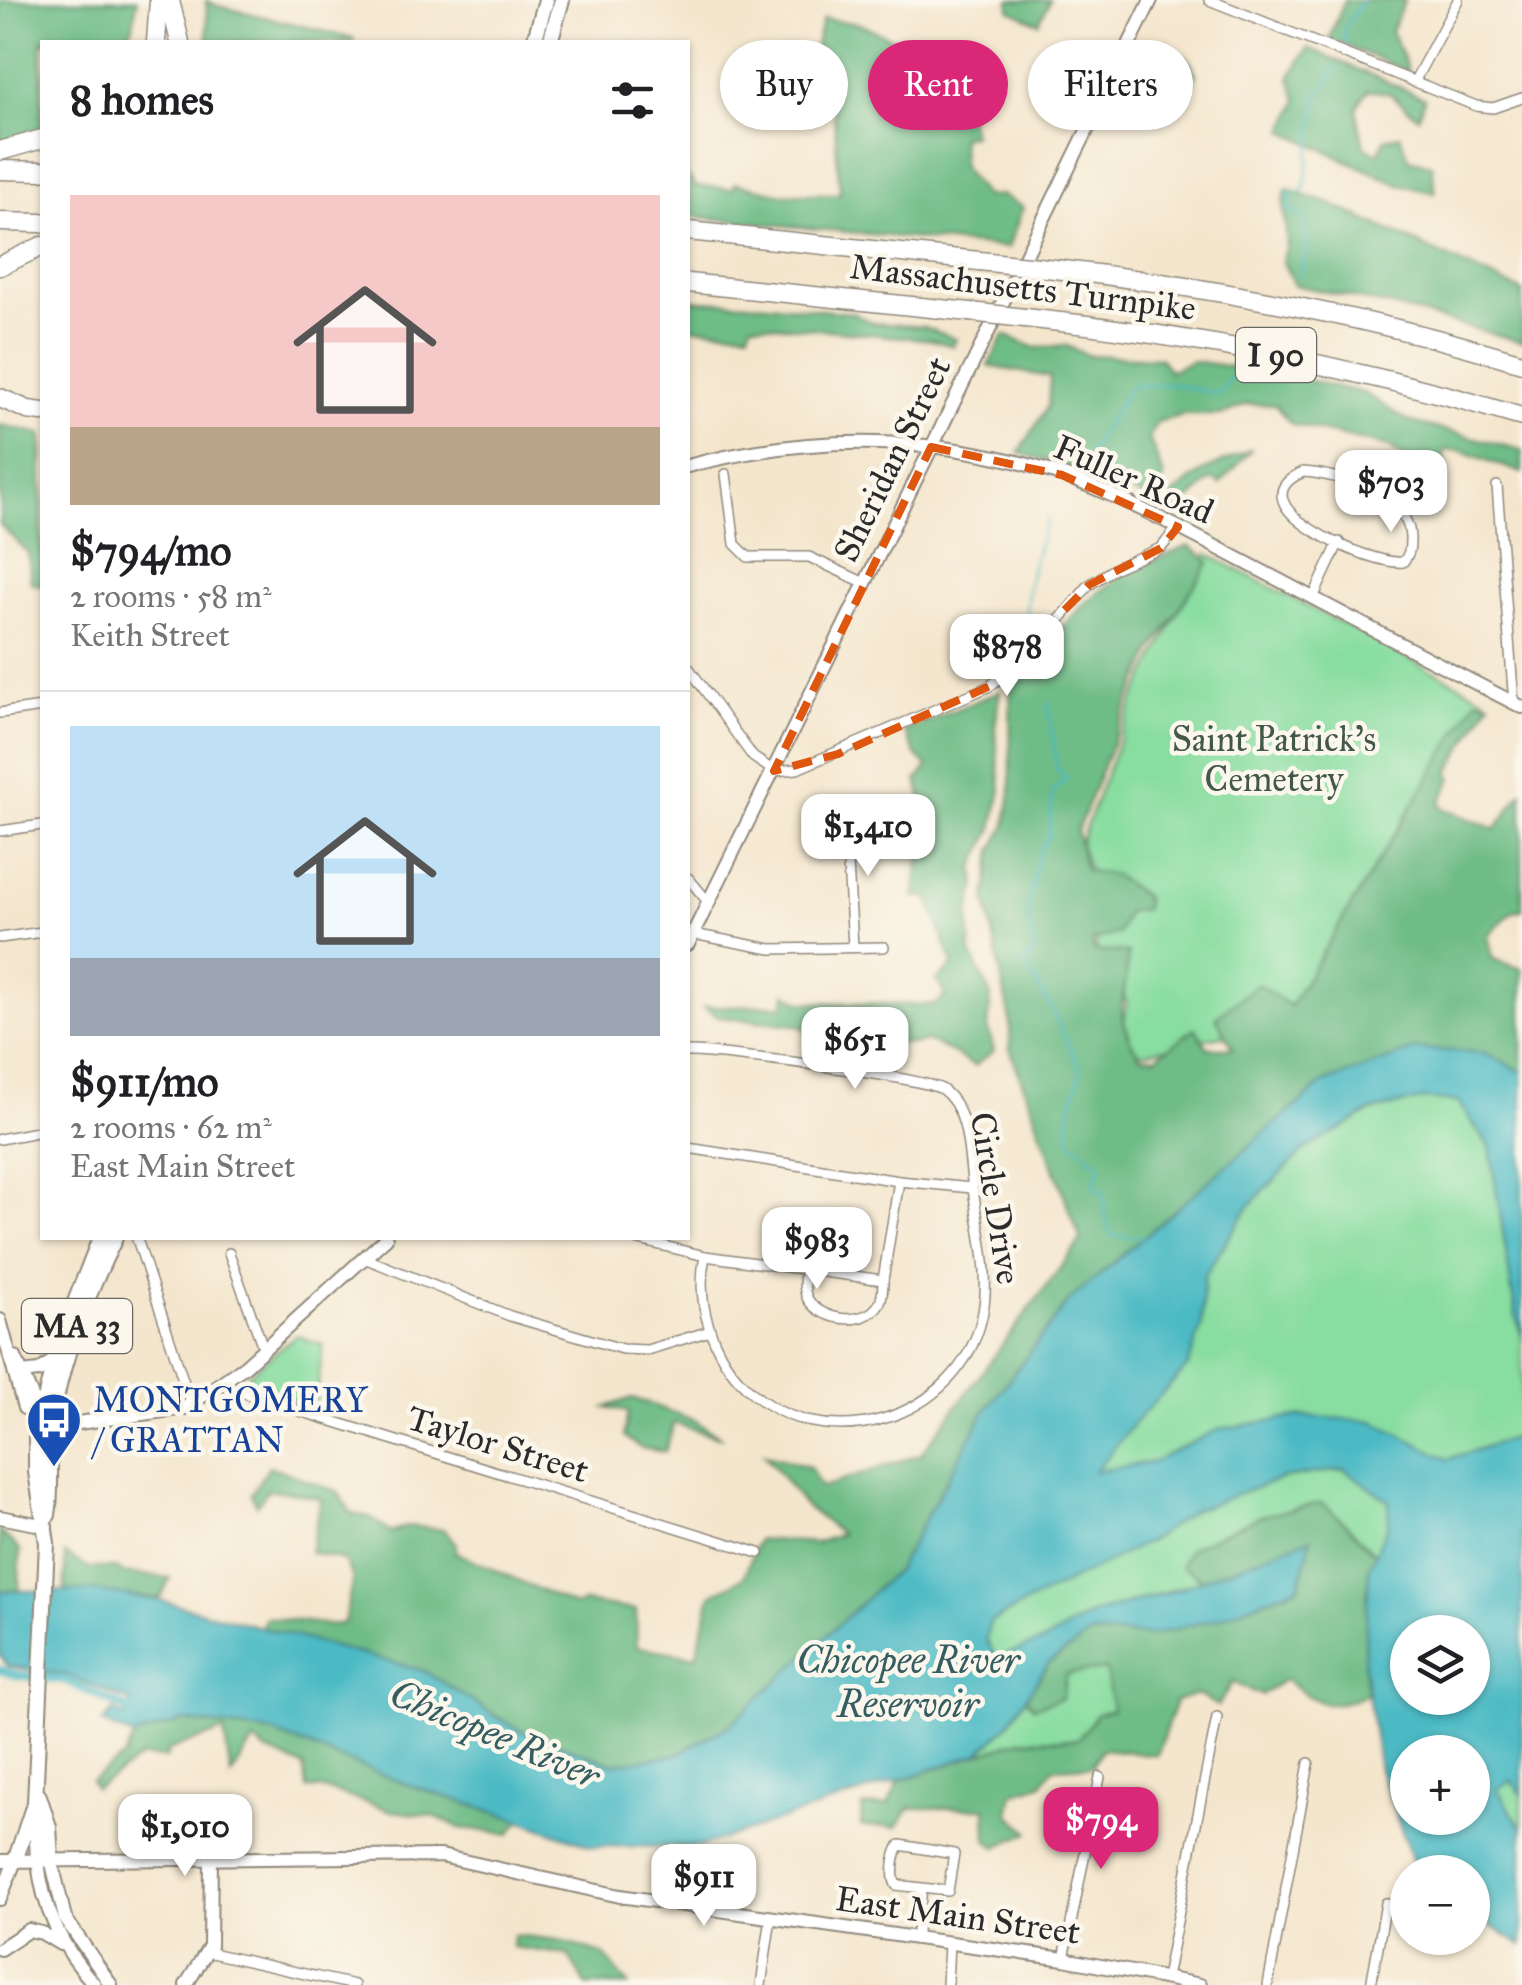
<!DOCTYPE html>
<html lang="en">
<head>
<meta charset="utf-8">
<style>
	body { margin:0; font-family:"IM FELL Great Primer",serif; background:#f6f6f6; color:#202124; height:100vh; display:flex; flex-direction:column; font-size:38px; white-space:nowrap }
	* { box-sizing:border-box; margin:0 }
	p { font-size:32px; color:#757577 }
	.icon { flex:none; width:55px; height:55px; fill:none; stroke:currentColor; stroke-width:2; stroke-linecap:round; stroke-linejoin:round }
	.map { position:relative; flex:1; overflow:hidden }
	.sheet { position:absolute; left:40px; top:40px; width:650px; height:1200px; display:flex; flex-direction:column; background:#fff; border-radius:0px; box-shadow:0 2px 8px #0004 }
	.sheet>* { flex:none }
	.banner { position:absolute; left:720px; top:40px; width:650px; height:90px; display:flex; gap:20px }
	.controls { position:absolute; left:1390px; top:1615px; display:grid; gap:20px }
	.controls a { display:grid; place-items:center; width:100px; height:100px; border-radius:50%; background:#fff; box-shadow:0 2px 8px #0004; font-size:50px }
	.price { position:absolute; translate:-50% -85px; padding:0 22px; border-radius:20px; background:#fff; color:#222; font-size:32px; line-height:65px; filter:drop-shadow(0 2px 5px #0008) }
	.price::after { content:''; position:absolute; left:50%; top:60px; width:30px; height:22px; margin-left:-15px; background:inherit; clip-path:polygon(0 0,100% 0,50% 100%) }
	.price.active { background:#db2777; color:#fff }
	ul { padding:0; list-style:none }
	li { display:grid; align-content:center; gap:20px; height:530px; padding:0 30px }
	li+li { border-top:2px solid #e0e0e0 }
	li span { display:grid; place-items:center; height:310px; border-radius:0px; color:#555 }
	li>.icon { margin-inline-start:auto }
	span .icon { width:180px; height:180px; fill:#fffc; stroke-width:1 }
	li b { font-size:42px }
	h2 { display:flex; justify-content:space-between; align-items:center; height:120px; padding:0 30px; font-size:42px }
	.pill { padding:0 35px; border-radius:45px; background:#fff; box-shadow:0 2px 8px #0004; font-size:35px; line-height:90px }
	.pill.active { background:#db2777; color:#fff }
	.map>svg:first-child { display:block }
</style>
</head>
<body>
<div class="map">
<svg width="1522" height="1985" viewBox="0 0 1522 1985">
	<rect width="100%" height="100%" fill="#fbf7ec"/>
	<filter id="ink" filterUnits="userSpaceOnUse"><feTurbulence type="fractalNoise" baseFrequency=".01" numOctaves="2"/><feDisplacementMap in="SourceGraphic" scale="20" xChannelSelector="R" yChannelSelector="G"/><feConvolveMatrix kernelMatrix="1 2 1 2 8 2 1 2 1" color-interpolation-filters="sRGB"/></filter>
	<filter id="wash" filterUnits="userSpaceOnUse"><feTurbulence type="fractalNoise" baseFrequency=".0048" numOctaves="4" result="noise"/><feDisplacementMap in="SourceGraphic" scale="40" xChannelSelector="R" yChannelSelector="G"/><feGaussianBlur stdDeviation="2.25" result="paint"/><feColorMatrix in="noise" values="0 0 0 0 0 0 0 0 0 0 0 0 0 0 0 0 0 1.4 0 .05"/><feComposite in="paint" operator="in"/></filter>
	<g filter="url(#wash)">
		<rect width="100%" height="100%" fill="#f4e6cd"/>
		<g fill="#88dda0" stroke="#5a8466" stroke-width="2.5">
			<path d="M1207 554 1487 699 1298 1013 1248 1030 1143 1053 1133 1049 1124 1021 1127 1004 1121 987 1096 959 1097 897 1080 843 1134 700Z"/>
			<path d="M1425 1099 1458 1102 1490 1148 1516 1317 1522 1336V1435L1448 1459 1373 1421 1219 1429 1153 1462 1094 1472 1136 1421 1201 1327 1204 1276 1249 1206 1303 1151 1372 1111Z"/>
			<path d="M296 1335 323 1345 315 1407 239 1382Z"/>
			<path d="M1344 1469 1389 1500 1388 1525 1376 1554C1356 1538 1343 1517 1322 1503L1261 1516 1190 1548 1181 1566 1204 1580 1093 1614 1044 1641 996 1659 986 1639 990 1622 1153 1539 1194 1510 1283 1478Z"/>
			<path d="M1106 1670 1113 1710 1097 1714 1078 1739 1020 1740 978 1754 1008 1725 1026 1698 1034 1707 1065 1674Z"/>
			<path d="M1511 1781 1522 1794V1828L1496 1788Z"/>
		</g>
		<g fill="#6ebc86" stroke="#4c7458" stroke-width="2.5">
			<path d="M0 0H137L133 26 124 42H42V127L0 143Z"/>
			<path d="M206 0 218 6 353 38V42H208Z"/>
			<path d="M1010 0H1050L1039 23 1010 10Z"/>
			<path d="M1345 0H1405L1391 31 1409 72 1329 39Z"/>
			<path d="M823 19 860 24 913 48 938 44 968 67 965 84H974L982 103 967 110 973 135 961 136 962 168 986 197 1001 195 1023 207 1008 248 688 216V176L696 186 733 189 735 183 782 194H840L832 91 808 72Z"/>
			<path d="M1149 43 1187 57 1196 74 1189 93 1141 64 1139 57Z"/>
			<path d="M1308 48 1425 98 1418 117 1389 93 1368 90 1356 108 1364 146 1378 154 1385 139 1400 135 1409 159 1432 165 1435 193 1397 184 1284 131 1298 102 1290 77Z"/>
			<path d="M1287 189 1333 205 1522 291V342L1396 307 1294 285 1282 260C1295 237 1276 212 1287 189Z"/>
			<path d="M688 300 768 304 853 313 873 323 925 327 956 339 953 346 933 340 752 323 749 332 688 327Z"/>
			<path d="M1004 335 1036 348 1065 345 1087 355 1160 358 1170 371 1192 361 1270 372 1364 393 1408 421 1522 450V473L1462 451 1444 450V486L1389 447 1291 424 1275 405 1247 404 1221 415H1183L1157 422 1149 438 1164 477 1156 502 1099 477 1019 453 1048 406 1050 377 988 366Z"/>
			<path d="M0 425 42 434V586L31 583 28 553 0 525Z"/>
			<path d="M1252 449 1220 484 1212 479 1177 511 1166 500 1203 471Z"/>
			<path d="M1189 546 1210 562 1154 648 1129 701 1077 831 1085 870 1114 875 1145 897V909L1127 912 1119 933 1092 941 1094 951 1128 953C1127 1000 1110 1014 1140 1056L1156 1057 1195 1028 1208 1048H1233L1216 1017 1257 984 1290 1006 1477 699 1490 702 1449 772 1452 778 1440 803 1444 809 1496 829 1522 792V910L1513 911 1488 935 1493 959 1522 969V1072L1486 1053 1417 1049 1323 1083 1070 1300 985 1411 897 1570 730 1725 675 1755 614 1764 515 1728 424 1671 261 1628 265 1617 331 1625 344 1623 353 1578 344 1560 310 1552 321 1499 292 1492 267 1490 257 1505 251 1494 269 1466 338 1492 352 1514 370 1517 391 1533 407 1526 445 1530 456 1544 455 1552 575 1606 584 1602 636 1610 637 1647 696 1656 711 1595 744 1577 758 1539 816 1543 841 1534 805 1506 764 1454 810 1467 821 1488 921 1454 1081 1240 1010 1049V1021L986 898 993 850 1006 825 1011 791 1010 684 1085 603 1123 574Z"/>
			<path d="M1000 691 995 727 1001 790 993 828 974 868 976 886 969 915 971 953 991 995 988 1028 994 1051 974 1066 948 1050 927 1041 913 1044 829 1037 796 1025 719 1017 704 1007 784 1005 786 993 802 1002 935 1005 945 996 937 980 954 965C942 942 939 919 927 897H914L926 813 917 780 928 767 916 755 904 731Z"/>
			<path d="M632 1398 694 1420 722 1438 674 1423 665 1452 641 1448 624 1436 628 1412 606 1407Z"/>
			<path d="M1321 1503C1343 1517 1356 1538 1376 1554L1369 1568 1364 1666 1367 1693C1330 1713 1316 1704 1285 1679L1261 1695 1232 1682 1218 1706 1196 1694 1176 1701 1157 1755 1102 1749 1092 1766 1053 1768 1042 1784 1013 1793 1009 1814 1030 1832 996 1847 987 1840 986 1808H910L897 1827 861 1826 862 1807 888 1805 899 1781 1020 1740 1078 1739 1097 1714 1112 1710 1106 1670 1066 1674 1062 1698 1034 1707 1026 1698 1048 1664 1091 1634 1153 1635 1218 1618 1299 1587 1310 1539 1204 1580 1181 1566 1190 1548 1261 1516Z"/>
			<path d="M0 1531 20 1550 19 1591H0Z"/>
			<path d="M65 1554 90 1568H115L123 1573 170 1578 160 1598 65 1591Z"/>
			<path d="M183 1721 272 1732 406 1784 520 1820 510 1834 460 1828 434 1816 392 1811 328 1790 307 1789 304 1767 266 1751 254 1741 231 1776 224 1731 168 1750 166 1758 142 1757 95 1789 91 1781 125 1756 133 1737Z"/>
			<path d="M513 1935 559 1940 603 1954 629 1985H586L568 1955 512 1947Z"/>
		</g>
		<path fill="#4bbac4" stroke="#3b7278" stroke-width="2.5" fill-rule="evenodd" d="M1417 1049 1486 1053 1522 1072V1336L1516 1317 1490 1147 1458 1102 1425 1099 1372 1111 1303 1151 1249 1206 1204 1276 1201 1327 1188 1366 1136 1421 1095 1471 1153 1462 1219 1429 1302 1416 1373 1421 1448 1459 1522 1435V1794L1511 1781 1497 1789 1522 1828V1946L1473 1914 1472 1872H1417L1379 1770 1364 1666 1369 1568 1388 1525 1389 1501 1344 1469 1283 1478 1194 1510 1153 1539 990 1622 986 1639 996 1658 1044 1641 1093 1614 1173 1591 1311 1538 1299 1586 1218 1618 1153 1635 1091 1634 1048 1664 1008 1725 978 1754 700 1847 591 1846 520 1820 406 1784 272 1732 183 1721 133 1737 102 1723 114 1711 124 1717 131 1702 67 1675 8 1666 0 1655V1591H96L163 1601 424 1671 515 1728 613 1764 675 1755 730 1725 897 1570 985 1411 1070 1300 1323 1083ZM1408 1632H1472V1698H1408ZM1408 1752H1472V1818H1408Z"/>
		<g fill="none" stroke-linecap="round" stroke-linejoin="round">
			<g stroke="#4bbac4" stroke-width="2.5">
				<path d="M1345 44 1344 30 1362 0"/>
				<path d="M1299 276 1307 250 1304 215 1289 212V195L1304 191 1318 95 1329 82 1335 67"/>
				<path d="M1080 468 1130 386 1172 384 1219 394 1231 377"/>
				<path d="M1030 636C1020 599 1034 554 1048 519"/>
				<path d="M1048 702 1057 769 1067 778 1053 790 1049 834 1038 854 1028 909 1034 953 1024 963 1051 1008 1081 1071 1068 1117 1071 1142 1101 1165 1094 1184 1104 1195 1105 1216 1112 1236 1143 1237"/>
			</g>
			<path stroke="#4bbac4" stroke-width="9" d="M0 1670 16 1675 65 1680 128 1710 138 1706"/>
		</g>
	</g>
	<g filter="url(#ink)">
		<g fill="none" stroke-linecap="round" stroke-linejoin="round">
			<g stroke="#90887c" stroke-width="12">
				<g id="street">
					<path d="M1209 0 1476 106 1493 108 1522 98"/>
					<path d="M1414 82 1458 0"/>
					<path d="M1303 472C1339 474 1412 496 1410 540 1410 550 1409 555 1403 562 1372 566 1229 505 1303 472Z"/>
					<path d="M726 474 735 544 748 557H809L865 583"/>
					<path d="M1497 486 1514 703"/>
					<path d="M1313 598 1339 542"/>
					<path d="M688 667 753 757 774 771 797 769 990 686 1032 652 1089 585 1115 568 1161 548 1178 527"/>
					<path d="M0 713 42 707"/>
					<path d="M845 815 853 946"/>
					<path d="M0 831 42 825"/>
					<path d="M688 878 710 904"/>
					<path d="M693 934 771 949 884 947"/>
					<path d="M0 938 42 932"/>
					<path d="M688 1052C718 1051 925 1077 943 1090 969 1110 968 1151 972 1181 977 1226 992 1272 982 1317 959 1420 823 1461 747 1388 712 1355 695 1303 705 1256"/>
					<path d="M0 1139 42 1131"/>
					<path d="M688 1148 899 1181 972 1188"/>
					<path d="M631 1238 705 1256 883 1280 899 1181"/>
					<path d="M137 1239 191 1404"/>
					<path d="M229 1253 264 1350"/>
					<path d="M364 1258 510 1316 622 1349 647 1350 710 1331"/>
					<path d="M805 1270C804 1281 803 1292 809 1301 823 1321 865 1327 879 1304 883 1297 883 1288 883 1280"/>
					<path d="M220 1384 261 1399 759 1553"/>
					<path d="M900 1845 954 1854 948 1891 896 1885C891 1874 894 1855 900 1845Z"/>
					<path d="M916 1939 922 1890"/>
					<path d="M207 1952 354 1985"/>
					<path d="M1064 1959 1100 1777"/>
					<path d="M1166 1978 1217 1717"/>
					<path d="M761 1985 771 1918"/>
					<path d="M947 1985 949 1943"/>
					<path d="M1268 1985 1309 1763"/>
					<path d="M1371 1985 1386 1903"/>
				</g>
			</g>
			<g stroke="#90887c" stroke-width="16">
				<g id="secondary">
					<path d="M688 466C820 431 962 434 1090 486 1148 510 1204 541 1260 570 1347 616 1434 662 1522 707"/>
					<path d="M688 944 1151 0"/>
					<path d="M0 1320 24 1408 71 1424 185 1408 245 1366 386 1238"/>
					<path d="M15 1357 40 1415"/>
					<path d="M22 1373 39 1371 54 1360"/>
					<path d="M0 1517 46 1526"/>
					<path d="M51 1859 65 1918 111 1985"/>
					<path d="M38 1860C42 1908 62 1949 95 1985"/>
					<path d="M0 1861 441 1856 620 1896 1064 1959 1200 1985"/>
					<path d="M0 1899 15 1861"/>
					<path d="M0 1949 29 1930 42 1933 60 1944"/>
					<path d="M186 1985 210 1946 211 1858"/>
				</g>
			</g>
			<g stroke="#90887c" stroke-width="18">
				<g id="primary">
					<path d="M534 42 546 0"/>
					<path d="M550 42 562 0"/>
					<path d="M48 1515C53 1484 47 1453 52 1422 61 1358 87 1295 115 1238"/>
					<path d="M39 1796 49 1827 51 1859"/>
					<path d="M38 1860 35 1802 47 1543 36 1472V1438L57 1348 100 1238"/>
					<path d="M15 1861 33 1807"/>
				</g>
			</g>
			<g stroke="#90887c" stroke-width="21">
				<g id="highway">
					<path d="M170 1 180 42"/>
					<path d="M156 42 159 0"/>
					<path d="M0 151 42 139"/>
					<path d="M0 170 42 171"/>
					<path d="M0 222 42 223"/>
					<path d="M688 231 979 261"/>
					<path d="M0 266 42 246"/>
					<path d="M1038 267C1202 285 1364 315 1522 363"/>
					<path d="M688 283 970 312"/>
					<path d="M1025 318C1194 335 1359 368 1522 417"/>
					<path d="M0 398 28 410 42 412"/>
				</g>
			</g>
			<use href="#street" stroke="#fff" stroke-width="9"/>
			<use href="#secondary" stroke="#fff" stroke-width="12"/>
			<use href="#primary" stroke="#fff" stroke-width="14"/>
			<use href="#highway" stroke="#fff" stroke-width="18"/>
			<g stroke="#90887c" stroke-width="21" stroke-linecap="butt">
				<g id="highway-bridge">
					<path d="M979 261 1038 267"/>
					<path d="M970 312 1025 318"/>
				</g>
			</g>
			<use href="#highway-bridge" stroke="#fff" stroke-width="18"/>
		</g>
	</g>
	<path fill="none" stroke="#df570e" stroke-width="8" stroke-dasharray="20 12" stroke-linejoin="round" d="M931 447 1062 475 1178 527 1161 548 1089 585 990 686 838 754 774 771Z"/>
	<defs>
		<g id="bus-pin" transform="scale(2.875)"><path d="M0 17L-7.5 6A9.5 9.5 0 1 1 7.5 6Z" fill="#1a4fb4" stroke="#fbf7ec"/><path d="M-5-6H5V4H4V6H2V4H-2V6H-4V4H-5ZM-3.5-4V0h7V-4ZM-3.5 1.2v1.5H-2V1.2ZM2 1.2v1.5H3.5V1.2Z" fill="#fff"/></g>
	</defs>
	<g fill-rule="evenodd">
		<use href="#bus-pin" x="54" y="1420"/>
	</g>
	<g text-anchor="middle" stroke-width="9" stroke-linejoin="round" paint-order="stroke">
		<g fill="#fbf7ec" stroke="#696865" stroke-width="2.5">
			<rect x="1236" y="328" width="80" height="54" rx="8"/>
			<rect x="22" y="1299" width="110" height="54" rx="8"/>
		</g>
		<g font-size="32" font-weight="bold" fill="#2b2b2b">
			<text x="1276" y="366">I 90</text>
			<text x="77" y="1337">MA 33</text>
		</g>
		<g font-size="35" fill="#2b2b2b" stroke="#fbf7ec">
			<text transform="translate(1023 287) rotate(7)" y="12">Massachusetts Turnpike</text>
			<text transform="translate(892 459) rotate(-64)" y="12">Sheridan Street</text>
			<text transform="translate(1134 479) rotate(24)" y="12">Fuller Road</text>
			<text transform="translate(996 1198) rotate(81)" y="12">Circle Drive</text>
			<text transform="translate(498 1444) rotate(17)" y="12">Taylor Street</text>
			<text transform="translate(958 1915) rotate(8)" y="12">East Main Street</text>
		</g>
		<g font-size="35" fill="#425848" stroke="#fbf7ec">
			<text x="1274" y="751">Saint Patrick's<tspan x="1274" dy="40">Cemetery</tspan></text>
		</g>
		<g font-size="35" fill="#164399" stroke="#fbf7ec" text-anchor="start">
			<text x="93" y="1412">MONTGOMERY<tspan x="93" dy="40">/ GRATTAN</tspan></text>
		</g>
		<g font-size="38" font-style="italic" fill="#365d61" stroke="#fbf7ec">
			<text x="908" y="1673">Chicopee River<tspan x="908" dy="44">Reservoir</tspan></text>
			<text transform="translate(495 1734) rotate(23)" y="13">Chicopee River</text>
		</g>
	</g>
</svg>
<div class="controls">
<a><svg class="icon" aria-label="layers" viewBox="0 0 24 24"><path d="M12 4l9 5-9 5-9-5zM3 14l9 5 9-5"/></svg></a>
<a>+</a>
<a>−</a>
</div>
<b class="price" style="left:1391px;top:535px">$703</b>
<b class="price" style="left:1007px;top:699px">$878</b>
<b class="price" style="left:868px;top:879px">$1,410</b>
<b class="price" style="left:855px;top:1092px">$651</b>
<b class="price" style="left:817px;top:1292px">$983</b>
<b class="price active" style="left:1101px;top:1872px">$794</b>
<b class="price" style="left:185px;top:1879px">$1,010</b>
<b class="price" style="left:704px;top:1929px">$911</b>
<div class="banner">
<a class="pill">Buy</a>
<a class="pill active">Rent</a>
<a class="pill">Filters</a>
</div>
<section class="sheet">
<h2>8 homes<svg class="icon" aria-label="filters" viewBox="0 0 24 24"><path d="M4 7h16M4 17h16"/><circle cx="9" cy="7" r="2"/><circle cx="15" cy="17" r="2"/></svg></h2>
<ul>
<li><span style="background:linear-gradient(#f6c9c9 75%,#b9a48a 0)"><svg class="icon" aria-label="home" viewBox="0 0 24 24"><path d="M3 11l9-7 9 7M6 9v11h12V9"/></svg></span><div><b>$794/mo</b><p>2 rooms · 58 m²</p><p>Keith Street</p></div></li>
<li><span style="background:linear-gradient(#bfe0f5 75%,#9aa5b1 0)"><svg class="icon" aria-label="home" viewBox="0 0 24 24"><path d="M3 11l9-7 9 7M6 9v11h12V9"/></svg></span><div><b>$911/mo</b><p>2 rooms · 62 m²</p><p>East Main Street</p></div></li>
</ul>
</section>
</div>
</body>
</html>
